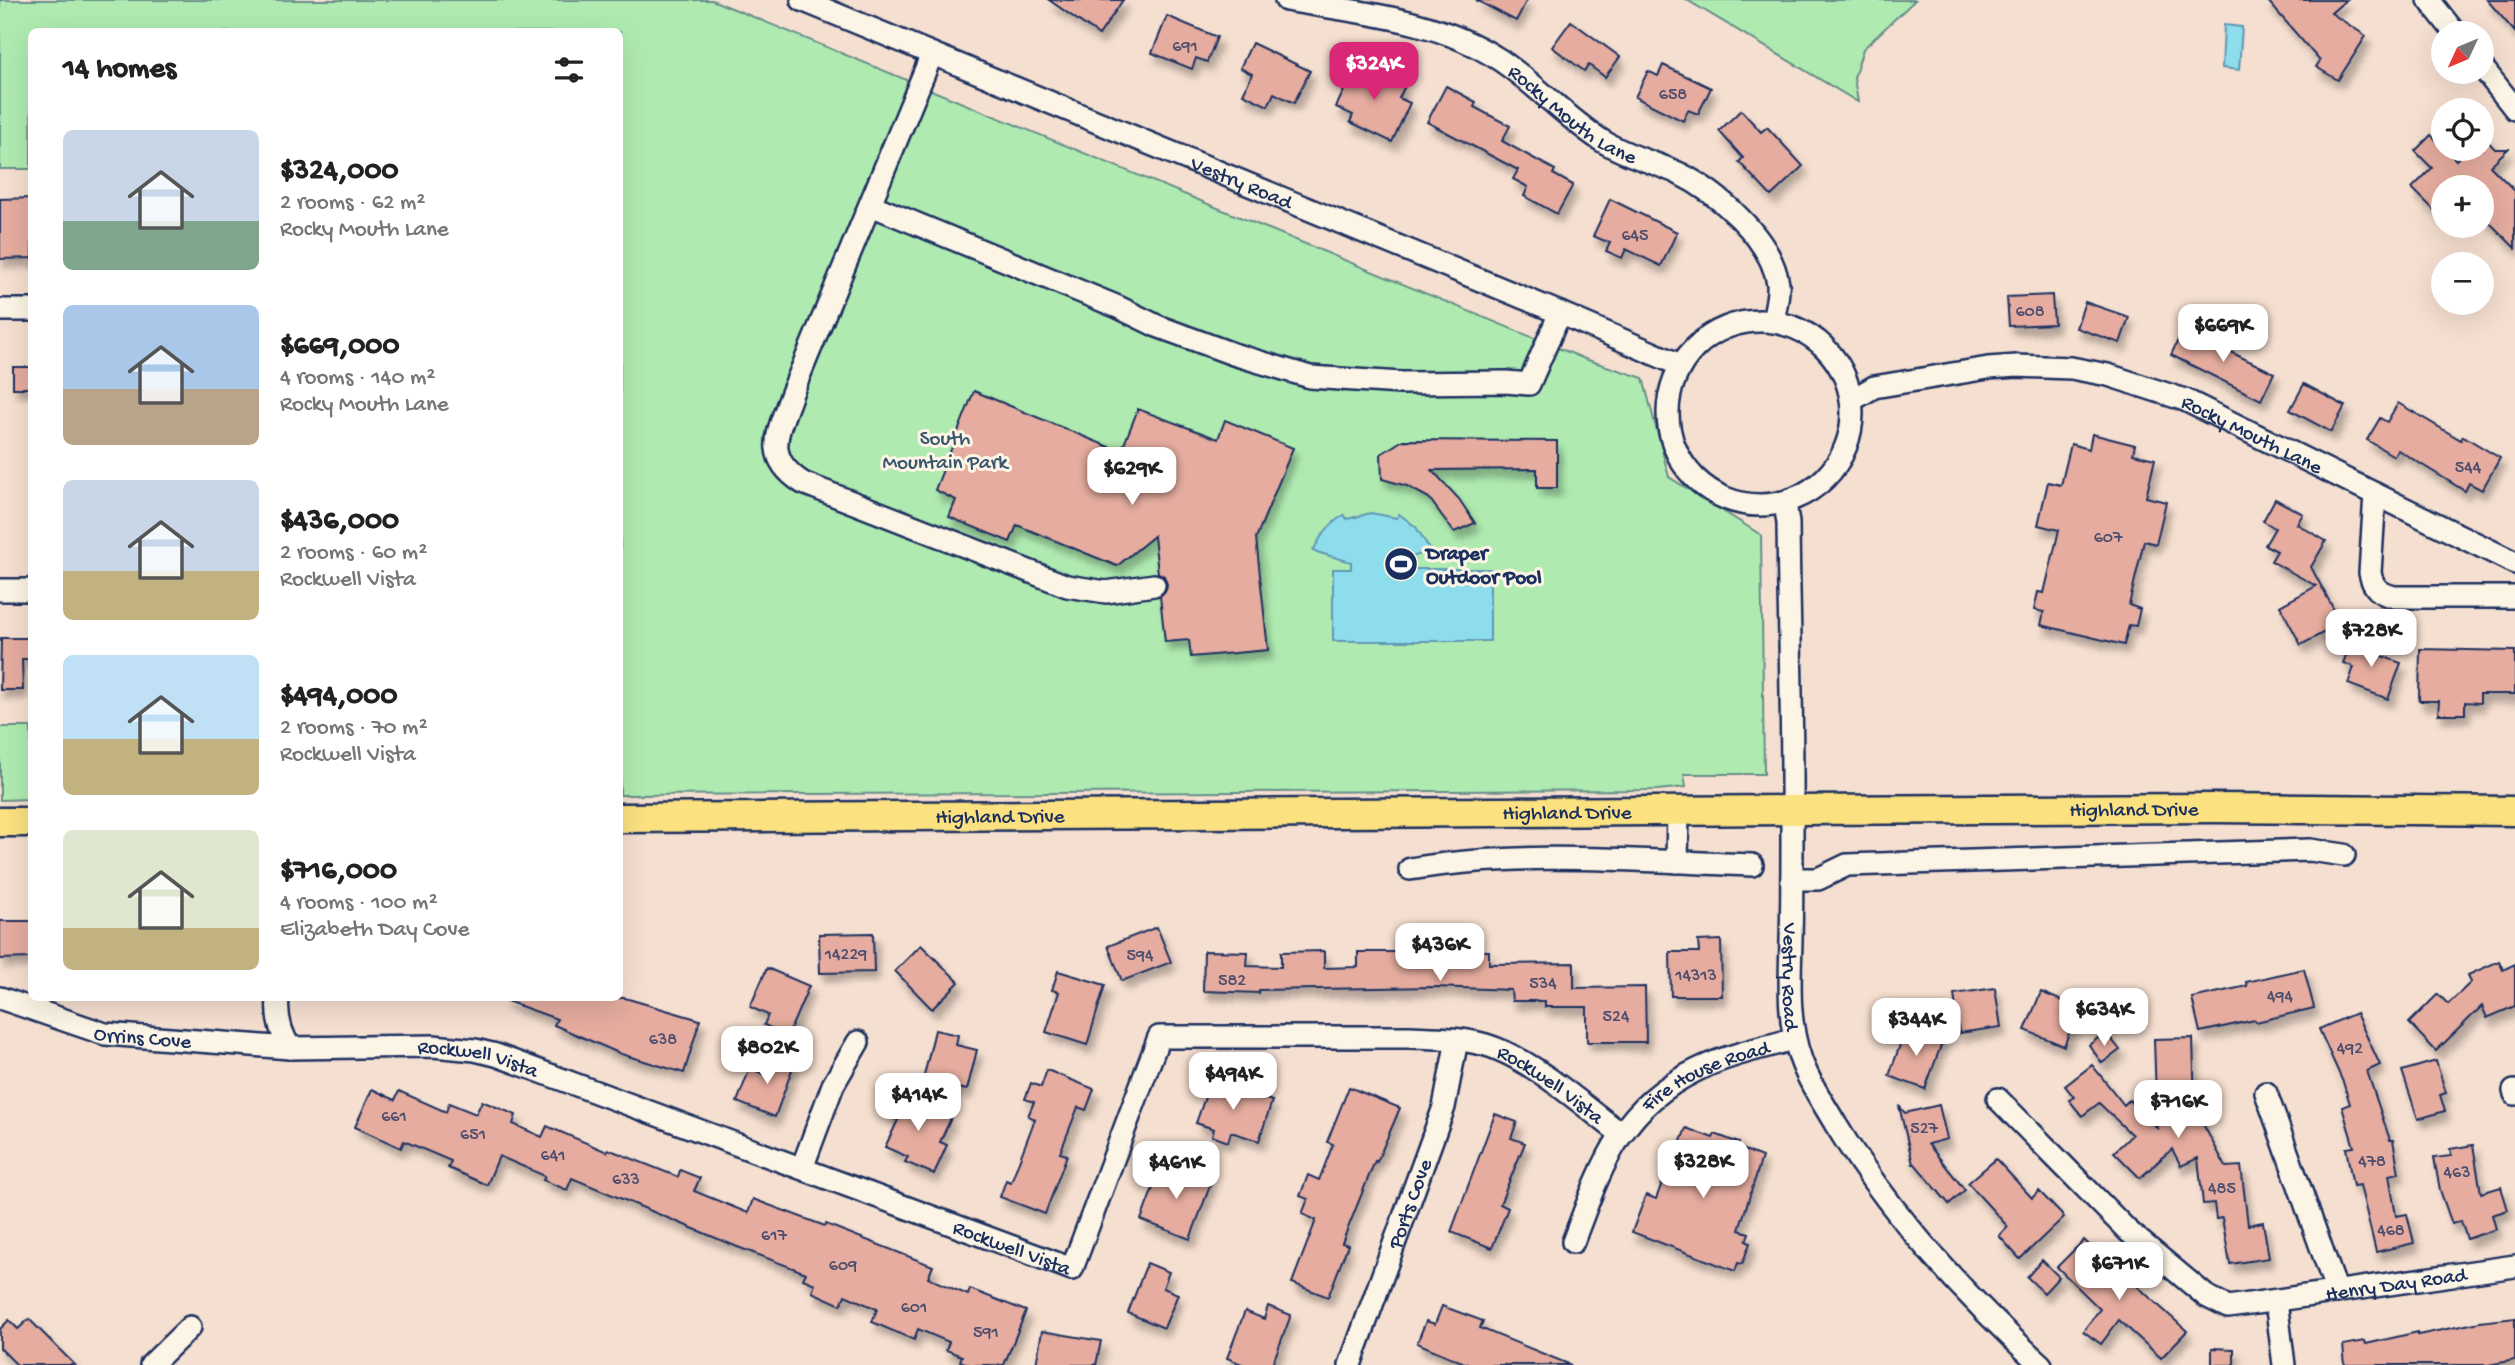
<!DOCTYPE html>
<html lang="en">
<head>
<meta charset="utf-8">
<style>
	body { margin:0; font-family:"Gochi Hand",sans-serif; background:#f2f2f2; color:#222; height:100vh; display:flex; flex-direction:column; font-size:26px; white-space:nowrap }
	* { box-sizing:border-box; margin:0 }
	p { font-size:23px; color:#767676 }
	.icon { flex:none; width:38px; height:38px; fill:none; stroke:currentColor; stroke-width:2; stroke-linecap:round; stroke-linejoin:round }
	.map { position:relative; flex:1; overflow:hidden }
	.details { position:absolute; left:28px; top:28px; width:595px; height:973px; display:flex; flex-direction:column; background:#fff; border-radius:10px; box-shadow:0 7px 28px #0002 }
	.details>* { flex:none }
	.needle { width:46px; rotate:226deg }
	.controls { position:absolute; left:2431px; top:21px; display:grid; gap:14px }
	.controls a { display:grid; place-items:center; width:63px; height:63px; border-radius:50%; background:#fff; box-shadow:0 7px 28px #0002; font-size:35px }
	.price { position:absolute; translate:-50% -60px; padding:0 16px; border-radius:14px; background:#fff; color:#222; font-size:23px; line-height:46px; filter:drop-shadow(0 2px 4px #0008) }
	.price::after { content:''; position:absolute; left:50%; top:42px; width:21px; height:16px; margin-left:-10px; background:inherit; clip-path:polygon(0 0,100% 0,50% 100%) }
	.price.on { background:#db2777; color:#fff }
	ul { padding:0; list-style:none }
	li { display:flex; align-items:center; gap:21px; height:175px; padding:0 35px }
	li span { display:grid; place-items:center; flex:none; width:196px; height:140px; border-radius:10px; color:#555 }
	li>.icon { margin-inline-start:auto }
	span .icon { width:84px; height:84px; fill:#fffc; stroke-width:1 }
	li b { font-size:30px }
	h2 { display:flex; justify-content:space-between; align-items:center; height:84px; padding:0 35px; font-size:30px }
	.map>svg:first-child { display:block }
</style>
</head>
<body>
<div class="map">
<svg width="2515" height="1365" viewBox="0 0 2515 1365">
	<defs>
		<filter id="shadow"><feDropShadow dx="4.5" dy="8" stdDeviation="3.5" flood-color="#0004"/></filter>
	</defs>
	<rect width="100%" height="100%" fill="#f5dfd0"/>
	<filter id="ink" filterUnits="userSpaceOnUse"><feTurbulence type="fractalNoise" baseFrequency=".0143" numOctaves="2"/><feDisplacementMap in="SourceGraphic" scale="14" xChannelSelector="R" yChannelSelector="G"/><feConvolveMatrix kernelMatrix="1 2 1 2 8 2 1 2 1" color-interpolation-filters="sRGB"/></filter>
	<g filter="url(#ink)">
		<g fill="#afebb1" stroke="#658d88" stroke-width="2">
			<path d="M0 0H712L1585 359 1643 378 1669 477 1761 535 1764 774H1684L1686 787 1657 790 620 795V32H32L31 169H0Z"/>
			<path d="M1687 0H1915L1863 49 1854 78 1858 102Z"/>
			<path d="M0 727H31V799L0 800Z"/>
		</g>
		<g fill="#8eddec" stroke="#6097b3" stroke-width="2">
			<path d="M2224 25 2242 27 2239 70 2222 68Z"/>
			<path d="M1371 513 1397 518 1399 514 1416 527 1431 551 1392 563 1393 569H1490V641H1333V569H1351V562L1313 551C1321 535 1329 524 1344 515L1347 519Z"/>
		</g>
		<g fill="#e5ac9f" stroke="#1b2f5e" stroke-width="2" filter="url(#shadow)">
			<path d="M1049 0H1123L1099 35Z"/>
			<path d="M1476 0H1527L1516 21Z"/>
			<path d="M2267 0H2346L2331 13 2366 36 2338 80 2316 67 2320 61Z"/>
			<path d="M2487 0H2515V32Z"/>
			<path d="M1167 16 1217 37 1207 62 1196 58 1192 69 1152 53Z"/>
			<path d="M1571 21 1620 57 1605 77 1589 65 1584 71 1552 47Z"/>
			<path d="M1252 43 1310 71 1294 103 1274 93 1268 106 1243 94 1252 74 1240 68Z"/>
			<path d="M1358 61 1392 77 1391 80 1405 86 1399 98 1410 103 1392 142 1350 122 1353 115 1336 107Z"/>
			<path d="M1663 65 1711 88 1698 114 1688 110 1683 121 1635 97 1648 71 1658 76Z"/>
			<path d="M1446 86 1476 102 1474 107 1510 126 1502 141 1555 170 1553 174 1573 185 1557 214 1524 196 1528 187 1513 179 1518 170 1427 122Z"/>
			<path d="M1741 110 1761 132 1767 127 1803 166 1771 196 1739 162 1743 158 1719 131Z"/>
			<path d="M2431 135 2456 160 2468 149H2482V135L2495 149H2508L2490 166 2515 191V248L2482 215V187H2443V219L2412 188 2432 168 2415 151Z"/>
			<path d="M32 198V258L0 259V199Z"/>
			<path d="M1610 199 1677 232 1661 266 1626 249 1622 258 1606 251 1610 243 1593 236Z"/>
			<path d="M2052 295 2054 324 2009 326 2007 297Z"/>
			<path d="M2085 302 2129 317 2120 343 2076 328Z"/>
			<path d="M2183 329 2274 373 2261 400 2171 355Z"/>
			<rect x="13" y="367" width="19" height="21"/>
			<path d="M2304 384 2345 406 2331 432 2290 410Z"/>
			<path d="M974 391 1121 452 1138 409 1218 439 1225 420 1293 448 1256 538 1268 650 1191 657 1189 640 1165 642 1160 596 1166 590 1167 584 1164 576 1158 573 1154 536 1117 566 1017 525 1010 542 949 517 956 500 935 490Z"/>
			<path d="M2398 403 2461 440 2463 436 2500 458 2482 490 2469 483 2465 491 2398 450 2394 456 2367 440 2380 418 2387 422Z"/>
			<path d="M2092 434 2135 445 2133 454 2155 459 2146 497 2166 502 2156 544 2144 541 2129 605 2140 609 2136 626 2129 625 2124 645 2041 625 2044 612 2034 610 2038 592 2044 593 2059 530 2038 525 2048 482 2061 485 2071 444 2089 449Z"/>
			<path d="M1403 440 1557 441V488H1537V469L1432 470 1459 499 1475 523 1454 532 1429 498 1407 486 1382 479 1381 454Z"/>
			<path d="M2275 499 2303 514 2297 524 2326 541 2311 567 2341 623 2301 645 2280 606 2316 586 2271 561 2277 551 2265 545 2275 528 2263 521Z"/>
			<path d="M1 638H32V659H22L23 690H0Z"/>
			<path d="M2353 638 2381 649 2379 655 2401 663 2388 699 2348 684 2354 667 2343 663Z"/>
			<path d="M2420 649 2515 651V694H2480V703L2465 702V714H2438L2439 701H2419Z"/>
			<path d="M0 921H32V958L0 959Z"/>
			<path d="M1157 927 1171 962 1122 981 1108 946Z"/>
			<path d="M873 933 874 972 820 973 819 934Z"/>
			<path d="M1721 940 1722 996H1671L1670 952H1699L1698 941Z"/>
			<path d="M921 945 959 982 932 1009 895 971Z"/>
			<path d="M1204 951 1248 952 1247 966 1281 967V952L1324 951V968L1358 967V952H1411V965L1447 966V951H1489V964L1574 963V988L1645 987 1646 1042H1587V1007H1545V1001H1512L1511 990 1435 987 1259 990V993L1203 991Z"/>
			<path d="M2499 961 2503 970 2515 964V1006L2487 1018 2482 1006 2436 1051 2409 1023 2438 994 2448 1004 2471 982 2468 975Z"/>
			<path d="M767 968 809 986 788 1035 764 1025 768 1015 750 1007Z"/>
			<path d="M2304 969 2314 1008 2256 1022 2255 1020 2200 1032 2192 998 2247 986 2246 982Z"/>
			<path d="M1058 971 1105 985 1087 1045 1046 1032 1059 992 1052 990Z"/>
			<path d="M1995 988 2001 1027 1959 1033 1954 994Z"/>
			<path d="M2041 992 2079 1008 2064 1046 2025 1030Z"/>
			<path d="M504 998H625L700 1020 684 1073 621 1054 554 1025 557 1019 504 1000Z"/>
			<path d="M2356 1013 2380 1065 2367 1071 2390 1140H2393L2399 1173 2389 1175 2396 1216 2407 1214 2414 1243 2376 1252 2360 1185 2353 1186 2346 1148 2354 1147 2342 1107 2350 1104 2343 1082 2319 1029Z"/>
			<path d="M1906 1028 1943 1040 1925 1089 1889 1076Z"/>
			<path d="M935 1030 958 1035 956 1045 977 1050 967 1090 923 1080Z"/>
			<path d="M2106 1032 2120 1050 2102 1063 2089 1045Z"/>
			<path d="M2193 1038 2195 1109 2226 1167 2241 1166 2248 1225 2263 1222 2269 1258 2230 1264 2222 1218 2216 1219 2214 1203 2203 1204 2198 1158 2181 1166 2172 1149 2140 1178 2114 1152 2132 1135 2099 1103 2082 1116 2069 1100 2074 1097 2065 1086 2092 1065 2124 1105 2129 1100 2157 1128 2154 1039Z"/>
			<path d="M770 1055 794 1064 775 1117 737 1102 750 1068 763 1074Z"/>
			<path d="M2436 1061 2446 1093 2440 1095 2445 1111 2418 1119 2402 1071Z"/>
			<path d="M1047 1070 1094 1089 1086 1110 1078 1107 1060 1153 1067 1155 1045 1214 1000 1197 1006 1180 1011 1182 1035 1119 1028 1116 1034 1102 1025 1099 1031 1083 1041 1087Z"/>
			<path d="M1211 1080 1272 1101 1259 1141 1231 1132 1228 1142 1212 1136 1214 1129 1196 1123Z"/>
			<path d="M1349 1087 1400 1108 1377 1162 1375 1161 1342 1243 1348 1245 1328 1297 1292 1283 1316 1220 1302 1214 1308 1199 1300 1196 1308 1175 1319 1180 1333 1144 1327 1142Z"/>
			<path d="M372 1089 395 1100 399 1091 446 1112 449 1103 476 1114 482 1101 516 1115 513 1124 542 1137 547 1126 607 1152 608 1149 678 1177 680 1170 700 1178 694 1191 748 1213 753 1199 825 1226 826 1224 933 1266 928 1278 968 1295 970 1289 1026 1311 1004 1365H970L960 1361 962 1356 946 1350 949 1342 918 1329 914 1340 872 1322 877 1309 845 1295 841 1305 812 1292 815 1284 803 1279 806 1273 735 1246 572 1178 567 1190 543 1180 545 1176 499 1156 487 1185 448 1168 451 1161 404 1141 401 1148 355 1127Z"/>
			<path d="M896 1093 951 1118 940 1142 947 1145 934 1174 905 1162 908 1157 885 1147 898 1120 886 1115Z"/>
			<path d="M1939 1105 1947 1139 1928 1144 1965 1190 1949 1204 1915 1164H1913L1899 1106 1905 1113Z"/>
			<path d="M1495 1114 1517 1122 1511 1138 1525 1143 1500 1204 1508 1208 1492 1248 1451 1232Z"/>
			<path d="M1686 1128 1713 1138 1715 1134 1739 1143 1737 1147 1762 1157 1739 1230 1749 1233 1746 1241 1750 1243 1742 1264 1738 1263 1735 1271 1632 1232 1646 1195 1656 1199 1670 1161 1673 1162Z"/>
			<path d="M2473 1145 2481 1193 2501 1187 2508 1210 2492 1215 2496 1229 2467 1239 2461 1221 2452 1224 2440 1190 2434 1158 2451 1156 2450 1149Z"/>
			<path d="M1996 1159 2032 1198 2039 1191 2064 1217 2020 1259 1999 1236 2008 1227 1968 1183Z"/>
			<path d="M1162 1164 1211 1183 1190 1239 1141 1220Z"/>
			<path d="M2084 1240 2125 1279 2127 1277 2187 1331 2161 1358 2119 1320 2101 1344 2083 1331 2100 1309 2057 1267Z"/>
			<path d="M2042 1260 2059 1277 2044 1293 2027 1277Z"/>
			<path d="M1147 1263 1169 1272 1163 1288 1178 1294 1164 1328 1128 1313Z"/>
			<path d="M1268 1306 1291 1315 1272 1365H1244L1227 1358 1245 1311 1264 1319Z"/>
			<path d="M1442 1306 1483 1321 1480 1328 1571 1365H1469L1417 1343 1426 1321 1435 1324Z"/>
			<path d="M2515 1318V1360L2488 1365H2345L2343 1345 2365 1341 2366 1344 2418 1332V1335L2480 1322Z"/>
			<path d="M29 1319 75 1365H17L0 1348V1329L9 1320 18 1329Z"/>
			<path d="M1042 1331 1101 1341 1096 1365H1036Z"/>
			<path d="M2212 1348 2234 1349V1365H2212Z"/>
		</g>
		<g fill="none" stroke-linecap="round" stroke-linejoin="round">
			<g stroke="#1b2f5e" stroke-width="26">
				<g id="minor">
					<path id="s1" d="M802 0 1560 313 1680 365"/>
					<path id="s2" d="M1286 0C1360 13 1436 18 1500 60 1536 84 1567 119 1604 142 1627 156 1654 162 1678 173 1717 192 1772 239 1778 284 1779 296 1775 309 1773 321"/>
					<path d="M2429 0 2455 33"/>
					<path d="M932 54 792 393C779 431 761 456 803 483L1067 586 1106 592 1154 585"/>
					<path d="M2482 67 2515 109"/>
					<path d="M871 205 1118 307 1157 326 1233 354 1310 377 1401 383 1506 382 1529 384 1560 313"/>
					<path d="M0 310H32"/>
					<circle cx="1760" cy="413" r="92"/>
					<path id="s3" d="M1852 400 1874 387 1988 368 2017 366 2071 368 2108 375 2185 400 2515 563"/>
					<path d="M2375 494 2370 573C2373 588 2380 594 2395 597H2515"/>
					<path id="s4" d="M1785 503 1788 523C1789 625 1793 727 1792 829 1792 866 1792 903 1791 940 1790 981 1787 1021 1801 1060 1809 1083 1824 1104 1836 1125 1891 1215 1963 1294 2041 1365"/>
					<path d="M0 590H32"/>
					<path d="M1677 862 1678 811"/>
					<path d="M1410 869C1523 850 1638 861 1752 865"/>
					<path d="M1792 879H1818L1847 865 2310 850 2344 855"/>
					<path id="s5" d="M0 998 105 1034 290 1048 433 1046 475 1050 496 1055 1072 1269 1159 1037H1411C1435 1038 1462 1038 1486 1045 1532 1059 1581 1104 1620 1133"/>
					<path d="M278 998C276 1017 280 1032 290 1048"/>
					<path d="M2514 1091 2515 1094"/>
					<path d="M2266 1093 2337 1292"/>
					<path id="s6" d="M1998 1099 2128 1231 2206 1296 2228 1307 2515 1266"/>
					<path d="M802 1168 833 1085 858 1042"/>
					<path id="s7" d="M1573 1242C1601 1167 1620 1107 1697 1070 1727 1055 1762 1048 1794 1039"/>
					<path d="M2276 1301 2284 1365"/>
					<path d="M151 1365 190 1327"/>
					<path id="s8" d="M1350 1365 1444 1107 1457 1040"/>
				</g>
			</g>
			<g stroke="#1b2f5e" stroke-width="33">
				<g id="major">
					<path id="s9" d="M620 818 1793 810 2215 808 2515 811"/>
					<path d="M0 822H32"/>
				</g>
			</g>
			<use href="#minor" stroke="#fcf5e5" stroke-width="21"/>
			<use href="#major" stroke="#fbe180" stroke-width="28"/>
		</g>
	</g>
	<defs>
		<g id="stadium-disc" transform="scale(1.75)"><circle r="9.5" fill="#1b2f5e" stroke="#fcf5e5"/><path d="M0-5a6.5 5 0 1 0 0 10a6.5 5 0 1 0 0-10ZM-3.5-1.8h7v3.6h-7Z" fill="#fff"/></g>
	</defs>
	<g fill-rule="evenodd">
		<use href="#stadium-disc" x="1401" y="564"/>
	</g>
	<g text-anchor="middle" stroke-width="6" stroke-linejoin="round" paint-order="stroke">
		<g font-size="18" fill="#4e4e6e">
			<text x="1185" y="51">691</text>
			<text x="1673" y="99">658</text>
			<text x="1635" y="240">645</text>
			<text x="2030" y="316">608</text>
			<text x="2468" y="472">544</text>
			<text x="2108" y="542">607</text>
			<text x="846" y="959">14229</text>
			<text x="1140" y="960">594</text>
			<text x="1696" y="980">14313</text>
			<text x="1232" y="985">582</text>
			<text x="1543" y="988">534</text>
			<text x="2280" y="1001">494</text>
			<text x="1616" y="1021">524</text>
			<text x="663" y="1044">638</text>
			<text x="2350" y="1053">492</text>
			<text x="394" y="1121">661</text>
			<text x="1924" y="1133">527</text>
			<text x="473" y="1139">651</text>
			<text x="553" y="1160">641</text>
			<text x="2372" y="1166">478</text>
			<text x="2457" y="1177">463</text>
			<text x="626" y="1184">633</text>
			<text x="2222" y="1193">485</text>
			<text x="2391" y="1235">468</text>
			<text x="774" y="1240">617</text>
			<text x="843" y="1270">609</text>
			<text x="914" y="1312">601</text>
			<text x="986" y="1337">591</text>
		</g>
		<g font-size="21" fill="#1b2f5e" stroke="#fcf5e5">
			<text dy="7" stroke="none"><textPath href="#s2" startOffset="315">Rocky Mouth Lane</textPath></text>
			<text dy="7" stroke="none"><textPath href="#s1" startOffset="476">Vestry Road</textPath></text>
			<text dy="7" stroke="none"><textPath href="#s3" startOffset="418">Rocky Mouth Lane</textPath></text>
			<text dy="7" stroke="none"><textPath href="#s9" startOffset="1514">Highland Drive</textPath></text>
			<text dy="7" stroke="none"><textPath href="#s9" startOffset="947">Highland Drive</textPath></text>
			<text dy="7" stroke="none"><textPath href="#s9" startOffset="380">Highland Drive</textPath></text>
			<text dy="7" stroke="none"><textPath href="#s4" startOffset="474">Vestry Road</textPath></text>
			<text dy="7" stroke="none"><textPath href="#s5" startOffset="149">Orrins Cove</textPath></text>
			<text dy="7" stroke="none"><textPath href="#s5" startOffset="486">Rockwell Vista</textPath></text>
			<text dy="7" stroke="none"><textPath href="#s7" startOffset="224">Fire House Road</textPath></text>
			<text dy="7" stroke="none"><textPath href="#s5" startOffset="1769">Rockwell Vista</textPath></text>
			<text dy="7" stroke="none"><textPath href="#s8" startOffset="172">Ports Cove</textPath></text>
			<text dy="7" stroke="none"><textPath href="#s5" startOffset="1054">Rockwell Vista</textPath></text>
			<text dy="7" stroke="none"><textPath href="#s6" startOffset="481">Henry Day Road</textPath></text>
		</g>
		<g font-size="21" fill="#39556f" stroke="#fcf5e5">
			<text x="945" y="444">South<tspan x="945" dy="24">Mountain Park</tspan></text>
		</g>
		<g font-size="21" font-weight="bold" fill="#1b2f5e" stroke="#fcf5e5" text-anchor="start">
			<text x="1426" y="559">Draper<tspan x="1426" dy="24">Outdoor Pool</tspan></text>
		</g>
	</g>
</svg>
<div class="controls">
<a><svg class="needle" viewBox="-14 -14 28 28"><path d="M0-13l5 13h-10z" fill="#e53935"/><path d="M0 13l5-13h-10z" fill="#767676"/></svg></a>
<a><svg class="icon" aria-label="locate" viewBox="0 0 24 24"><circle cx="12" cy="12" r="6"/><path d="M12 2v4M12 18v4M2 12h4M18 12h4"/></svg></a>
<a>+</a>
<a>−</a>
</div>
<b class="price on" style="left:1374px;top:102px">$324K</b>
<b class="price" style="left:2223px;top:364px">$669K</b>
<b class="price" style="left:1132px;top:507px">$629K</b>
<b class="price" style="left:2371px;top:669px">$728K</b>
<b class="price" style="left:1440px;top:983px">$436K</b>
<b class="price" style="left:2104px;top:1048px">$634K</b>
<b class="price" style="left:1916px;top:1058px">$344K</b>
<b class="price" style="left:767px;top:1086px">$802K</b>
<b class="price" style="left:1233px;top:1112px">$494K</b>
<b class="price" style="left:918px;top:1133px">$414K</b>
<b class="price" style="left:2178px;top:1140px">$716K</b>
<b class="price" style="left:1703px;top:1200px">$328K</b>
<b class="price" style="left:1176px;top:1201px">$461K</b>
<b class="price" style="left:2119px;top:1302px">$671K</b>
<section class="details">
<h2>14 homes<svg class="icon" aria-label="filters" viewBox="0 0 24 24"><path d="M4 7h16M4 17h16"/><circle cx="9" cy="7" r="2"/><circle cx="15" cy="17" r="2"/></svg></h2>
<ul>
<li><span style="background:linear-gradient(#c9d6e8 65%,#7fa58c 0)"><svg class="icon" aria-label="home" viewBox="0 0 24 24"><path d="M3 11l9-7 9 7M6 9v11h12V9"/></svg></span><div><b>$324,000</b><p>2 rooms · 62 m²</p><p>Rocky Mouth Lane</p></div></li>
<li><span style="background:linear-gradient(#a9c7e8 60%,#b9a48a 0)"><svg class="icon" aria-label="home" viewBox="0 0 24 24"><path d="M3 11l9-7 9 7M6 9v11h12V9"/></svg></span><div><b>$669,000</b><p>4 rooms · 140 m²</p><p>Rocky Mouth Lane</p></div></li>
<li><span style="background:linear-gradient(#c9d6e8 65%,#c2b280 0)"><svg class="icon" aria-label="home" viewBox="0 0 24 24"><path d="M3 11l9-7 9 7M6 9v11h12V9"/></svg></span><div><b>$436,000</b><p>2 rooms · 60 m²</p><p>Rockwell Vista</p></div></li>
<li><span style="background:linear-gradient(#bfe0f5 60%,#c2b280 0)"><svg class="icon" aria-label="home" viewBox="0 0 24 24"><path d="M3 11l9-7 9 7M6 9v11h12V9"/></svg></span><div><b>$494,000</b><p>2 rooms · 70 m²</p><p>Rockwell Vista</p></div></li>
<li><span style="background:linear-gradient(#dfe7d0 70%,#c2b280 0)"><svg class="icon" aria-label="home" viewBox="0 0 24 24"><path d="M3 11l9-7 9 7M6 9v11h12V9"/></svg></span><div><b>$716,000</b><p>4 rooms · 100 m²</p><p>Elizabeth Day Cove</p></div></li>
</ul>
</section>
</div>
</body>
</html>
